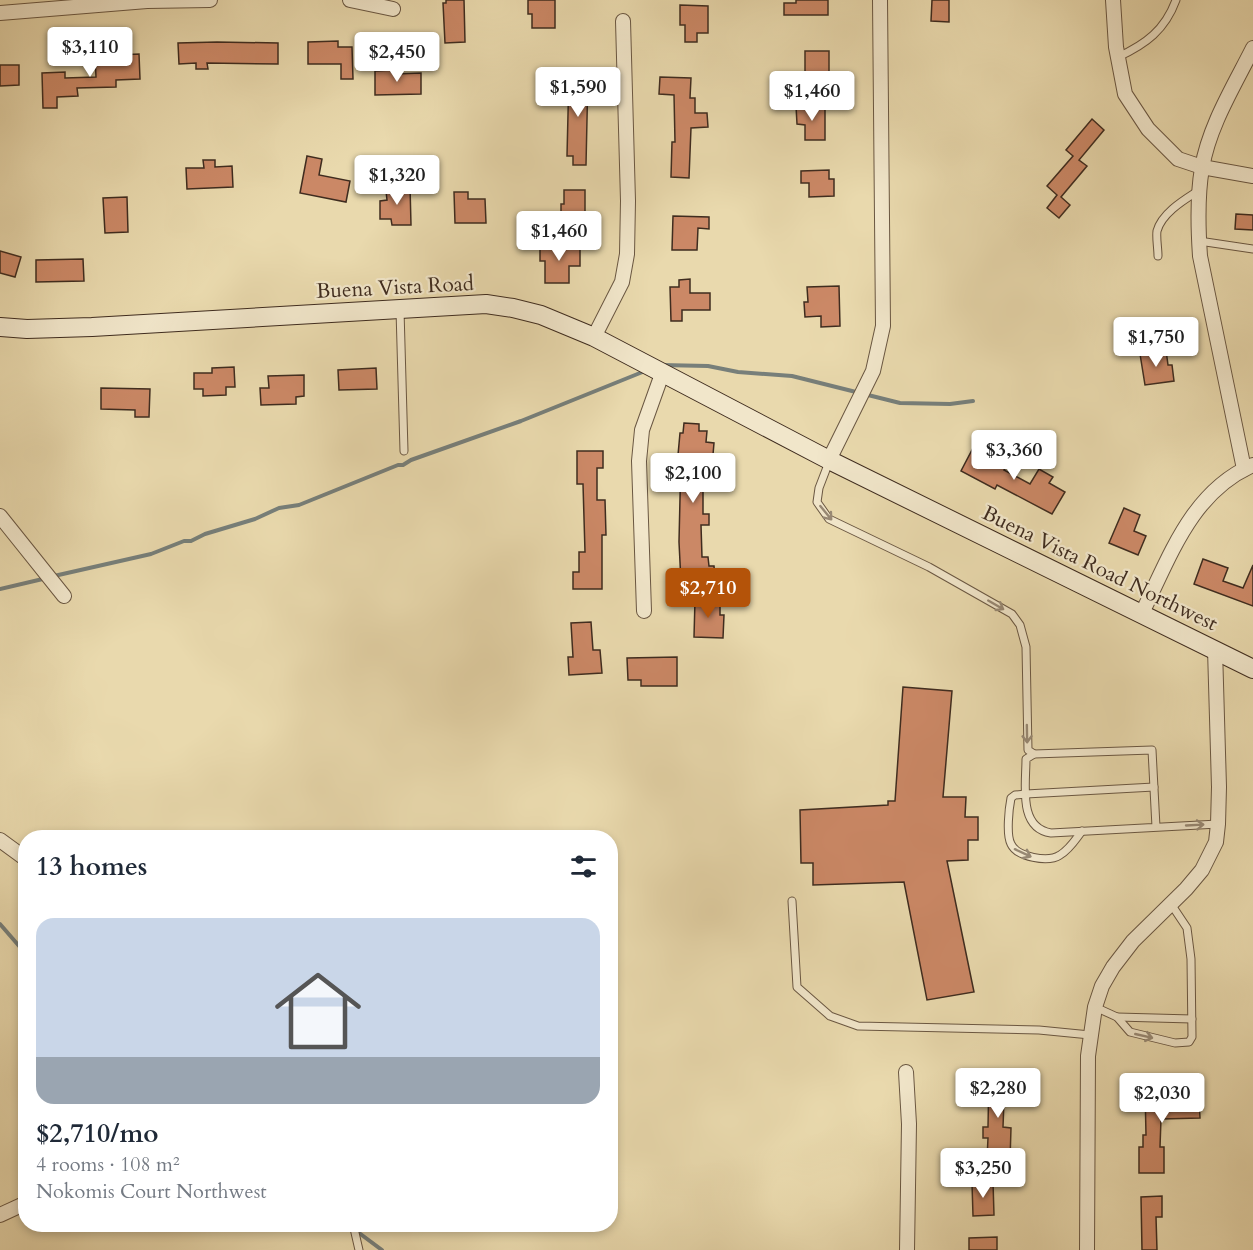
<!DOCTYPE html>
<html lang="en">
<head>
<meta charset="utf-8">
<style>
	body { margin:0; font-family:Cardo,serif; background:#f2f2f3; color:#1f2937; height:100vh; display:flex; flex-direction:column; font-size:22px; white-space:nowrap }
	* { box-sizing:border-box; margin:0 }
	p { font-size:20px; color:#747a83 }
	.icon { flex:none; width:33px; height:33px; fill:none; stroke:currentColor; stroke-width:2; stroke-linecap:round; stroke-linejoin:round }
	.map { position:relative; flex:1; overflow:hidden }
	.side { position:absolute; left:18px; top:830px; width:600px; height:402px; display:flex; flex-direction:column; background:#fff; border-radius:24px; box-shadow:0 3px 9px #0003 }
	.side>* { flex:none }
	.price { position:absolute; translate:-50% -51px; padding:0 14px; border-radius:6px; background:#fff; color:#222; font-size:20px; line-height:39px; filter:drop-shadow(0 2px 3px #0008) }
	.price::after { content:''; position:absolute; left:50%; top:36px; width:18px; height:14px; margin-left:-9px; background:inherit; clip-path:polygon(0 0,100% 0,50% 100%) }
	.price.selected { background:#b45309; color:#fff }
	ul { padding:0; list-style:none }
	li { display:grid; align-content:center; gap:12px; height:318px; padding:0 18px }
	li span { display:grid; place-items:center; height:186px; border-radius:18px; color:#555 }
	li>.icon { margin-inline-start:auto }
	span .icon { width:108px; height:108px; fill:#fffc; stroke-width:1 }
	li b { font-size:26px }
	h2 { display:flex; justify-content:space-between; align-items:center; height:72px; padding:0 18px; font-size:26px }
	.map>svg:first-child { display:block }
</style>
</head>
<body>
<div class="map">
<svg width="1253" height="1250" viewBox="0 0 1253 1250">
	<rect width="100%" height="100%" fill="#e9d9ad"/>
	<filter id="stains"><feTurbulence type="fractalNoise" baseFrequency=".00333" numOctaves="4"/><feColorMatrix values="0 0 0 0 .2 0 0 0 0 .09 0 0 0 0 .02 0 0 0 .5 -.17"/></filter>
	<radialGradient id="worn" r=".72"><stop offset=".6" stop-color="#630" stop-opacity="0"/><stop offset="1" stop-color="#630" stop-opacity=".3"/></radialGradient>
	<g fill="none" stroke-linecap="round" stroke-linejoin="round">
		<g stroke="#777f7a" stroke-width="4">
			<path d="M661 365 708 366 738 372 792 376 900 403 950 404 973 401"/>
			<path d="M54 576 151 554 184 541H191L205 534 255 519 279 508 299 505 398 465H403L411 460 521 421 645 371"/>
			<path d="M0 589 47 578"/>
			<path d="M0 924 26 954"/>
			<path d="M347 1224 382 1250"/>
		</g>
	</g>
	<g fill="#cb8866" stroke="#3f2c1f" stroke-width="1.5">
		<path d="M446 0H464L465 42 445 43 443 3H446Z"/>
		<path d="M528 0H555V28H532V14H528Z"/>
		<path d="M796 0H828V15H784V3H796Z"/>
		<path d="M932 0H949V22L931 21Z"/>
		<path d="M680 5 708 6V33H697V42H685V25H680Z"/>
		<path d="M338 41V47H352L353 79H341V64H308V42Z"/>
		<path d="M217 42 278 43V64L207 63 208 69H196V63L179 64 178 43Z"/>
		<rect x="805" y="51" width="24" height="29"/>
		<path d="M139 54 140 79 116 80V87L77 88 78 96 57 97V108H43L42 73 65 72V78L96 77 95 56Z"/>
		<path d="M0 65H19V85L0 86Z"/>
		<path d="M396 70V74L421 73V94L375 95V71Z"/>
		<path d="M569 73 588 74 586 165H573V156H567Z"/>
		<path d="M660 77 691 78 690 98H695V113H707L708 127 691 128 689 178 671 177 672 142H675L674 95 659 94Z"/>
		<path d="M796 106H825V140H805V125L797 124Z"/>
		<path d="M1092 119 1104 130 1079 160 1087 166 1061 197 1070 205 1059 218 1047 208 1057 195 1047 186 1073 156 1066 150Z"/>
		<path d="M307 156 322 159 319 175 350 181 346 202 300 193Z"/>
		<path d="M203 160H215V167L232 166 233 187 187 189 186 168H204Z"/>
		<path d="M829 170V179H834V196L809 197V183H801V171Z"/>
		<path d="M396 186H410L411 225H392L391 219H380V201L387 200 386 191H396Z"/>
		<path d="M564 190H585V218H561V204H564Z"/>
		<path d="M454 192H468V199H485L486 223H455Z"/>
		<path d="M127 197 128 232 105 233 103 198Z"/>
		<path d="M1236 214 1253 215V230L1235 229Z"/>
		<path d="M673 216 709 217V229L698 228 697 250H672Z"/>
		<path d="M540 245 580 246V266H569V283H545V261H540Z"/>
		<path d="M0 251 21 257 15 277 0 273Z"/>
		<path d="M83 259 84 281 36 282V260Z"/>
		<path d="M690 279V293H710V310H682V321H671L670 287H679V280Z"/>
		<path d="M839 286 840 326 821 327V316L805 317 804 302H808L807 287Z"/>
		<path d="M1166 350 1168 365H1172L1174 381 1145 385 1140 354Z"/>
		<path d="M234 367 235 387H226V395L203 396V389H194V373H212V368Z"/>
		<path d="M376 368 377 389 339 390 338 370Z"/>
		<path d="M304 375V396L296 397V404L261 405 260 388H269L268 376Z"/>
		<path d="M101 388 150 389 149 417H135V410L101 409Z"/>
		<path d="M684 423 699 424V431H707L706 442 714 443 712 466H703V514H709V525H701L702 557H708L709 566H714L715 580 681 582 679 542 681 455H678L680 433H683Z"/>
		<path d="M973 448 1007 466 1004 470 1030 484 1039 469 1053 477 1049 483 1065 492 1052 514 997 485 995 489 961 471Z"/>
		<path d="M577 451H603V468H597V500H605L606 535H602V589H573V572H579V552H585L583 484H577Z"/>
		<path d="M1124 508 1140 515 1134 531 1146 536 1138 555 1109 543Z"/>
		<path d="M1203 559 1228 568 1223 581 1243 588 1253 565V606L1194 584Z"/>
		<path d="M695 600H720V615H724L723 638 694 637Z"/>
		<path d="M591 622 593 650H600L602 673 569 675 568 657H573L571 623Z"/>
		<path d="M677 657V686H641V680H628L627 658Z"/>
		<path d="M903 687 952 691 943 797H966L965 817H978V840H968V860L947 861 974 992 927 1000 904 882 813 885V863H801L800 810 888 805V801H895Z"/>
		<path d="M989 1074 1009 1075 1008 1100H1004L1003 1127 1011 1128 1010 1160 987 1159 988 1138H983V1127H988Z"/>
		<path d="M1145 1089H1184L1185 1101 1199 1100 1200 1118 1161 1119 1160 1147H1164V1173H1139V1147H1143V1135H1146Z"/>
		<path d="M993 1182 994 1215 973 1216 972 1183Z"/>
		<path d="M1162 1196V1217H1156L1157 1250H1142L1141 1197Z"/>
		<path d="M997 1237V1250H969V1238Z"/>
	</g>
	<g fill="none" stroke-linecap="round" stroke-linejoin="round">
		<g stroke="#6a5742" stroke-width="9">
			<g id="lane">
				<path d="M1118 57C1146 44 1165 30 1176 0"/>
				<path d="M1199 241 1253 249"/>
				<path d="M1158 256C1158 248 1156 238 1157 231 1162 213 1184 200 1198 191"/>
				<path d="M400 310 404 451"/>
				<path d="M829 462 819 488 817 502 829 519 929 567 1012 614 1020 625 1026 647 1028 750 1034 754"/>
				<path d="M1156 827 1152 750 1034 754 1026 759C1026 785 1018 828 1051 833L1218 824"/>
				<path d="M1082 831C1075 840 1070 849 1060 855 1048 863 1017 857 1011 844 1006 835 1009 808 1011 798L1015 795 1026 794 1154 787"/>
				<path d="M792 901 797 987 830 1016 858 1026 1039 1030 1090 1035"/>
				<path d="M1095 1007 1117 1017 1130 1032 1175 1043 1189 1042 1192 1037 1191 959 1187 928 1171 904"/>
				<path d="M1117 1017 1192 1019"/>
				<path d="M353 1224 359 1250"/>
			</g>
		</g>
		<g stroke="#6a5742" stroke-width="16">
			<g id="street">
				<path d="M350 0 393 9"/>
				<path d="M1113 0 1116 47 1125 94 1148 129 1178 159 1202 167 1253 176"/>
				<path d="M0 13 147 1 210 0"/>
				<path d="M594 337 622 282 627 254 628 201 623 21"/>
				<path d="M829 460 873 371 883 326 880 0"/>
				<path d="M1244 469 1200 256C1198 227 1197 197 1202 168 1209 126 1234 86 1253 48"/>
				<path d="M0 516 64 596"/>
				<path d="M644 611 639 461 642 430 662 374"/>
				<path d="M1142 613C1170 557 1191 492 1253 465"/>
				<path d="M0 840 26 859"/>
				<path d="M906 1072 909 1124 907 1250"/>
				<path d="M0 1215 26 1203"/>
				<path d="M1087 1250 1088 1056 1095 1007 1102 986 1113 967 1133 941 1186 889 1202 870 1216 842 1218 824 1219 787 1215 649"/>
			</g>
		</g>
		<g stroke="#3f2c1f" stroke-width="20">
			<path id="secondary" d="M0 327 27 329 92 327 486 304 513 308 541 315 594 337 829 460 1253 669"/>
		</g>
		<use href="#lane" stroke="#f1e6ca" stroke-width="7"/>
		<use href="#street" stroke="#f1e6ca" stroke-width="14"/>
		<use href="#secondary" stroke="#f1e6ca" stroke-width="18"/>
	</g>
	<defs><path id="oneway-shaft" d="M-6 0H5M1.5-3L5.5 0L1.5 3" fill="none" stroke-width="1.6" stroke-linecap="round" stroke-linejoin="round" transform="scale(1.5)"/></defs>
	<g stroke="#988974">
		<use href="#oneway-shaft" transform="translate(826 513) rotate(51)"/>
		<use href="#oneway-shaft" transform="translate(996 605) rotate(30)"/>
		<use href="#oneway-shaft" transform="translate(1027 734) rotate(89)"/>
		<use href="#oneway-shaft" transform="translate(1195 825) rotate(-3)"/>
		<use href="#oneway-shaft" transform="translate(1023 853) rotate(25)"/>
		<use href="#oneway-shaft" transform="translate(1144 1036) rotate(13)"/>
	</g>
	<g text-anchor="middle" stroke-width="4.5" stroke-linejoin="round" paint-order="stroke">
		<g font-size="21" fill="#3f2c1f" stroke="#f1e6ca">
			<text transform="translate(395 287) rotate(-3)" y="7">Buena Vista Road</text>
			<text transform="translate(1100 568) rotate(26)" y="7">Buena Vista Road Northwest</text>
		</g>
	</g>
	<rect width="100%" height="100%" filter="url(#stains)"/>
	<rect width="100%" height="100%" fill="url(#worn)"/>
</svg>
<b class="price" style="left:90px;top:78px">$3,110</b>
<b class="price" style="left:397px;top:83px">$2,450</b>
<b class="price" style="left:578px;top:118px">$1,590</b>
<b class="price" style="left:812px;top:122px">$1,460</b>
<b class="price" style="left:397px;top:206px">$1,320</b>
<b class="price" style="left:559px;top:262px">$1,460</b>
<b class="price" style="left:1156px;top:368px">$1,750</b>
<b class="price" style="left:1014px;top:481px">$3,360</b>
<b class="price" style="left:693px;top:504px">$2,100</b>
<b class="price selected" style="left:708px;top:619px">$2,710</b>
<b class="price" style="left:998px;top:1119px">$2,280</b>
<b class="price" style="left:1162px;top:1124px">$2,030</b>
<b class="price" style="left:983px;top:1199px">$3,250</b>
<section class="side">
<h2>13 homes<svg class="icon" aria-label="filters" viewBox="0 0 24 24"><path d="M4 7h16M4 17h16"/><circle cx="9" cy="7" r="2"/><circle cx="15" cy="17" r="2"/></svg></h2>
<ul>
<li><span style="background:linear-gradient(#c9d6e8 75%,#9aa5b1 0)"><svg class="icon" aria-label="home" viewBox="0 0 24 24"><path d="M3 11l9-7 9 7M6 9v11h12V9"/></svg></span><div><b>$2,710/mo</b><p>4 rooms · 108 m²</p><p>Nokomis Court Northwest</p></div></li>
</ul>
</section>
</div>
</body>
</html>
